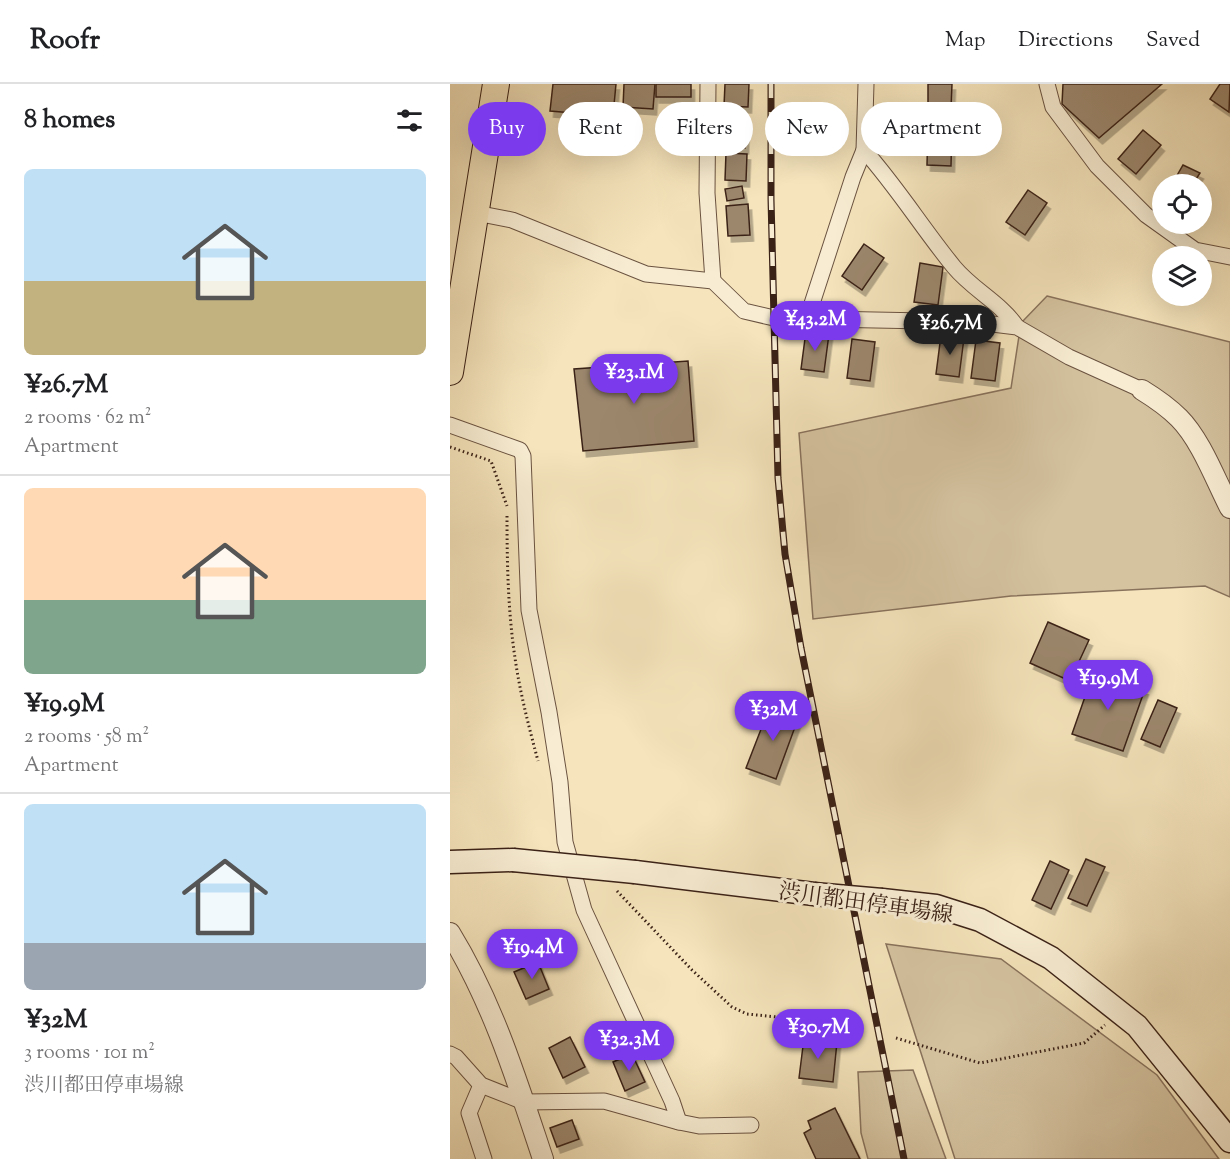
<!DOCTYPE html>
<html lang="en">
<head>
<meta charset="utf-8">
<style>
	body { margin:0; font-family:"Sorts Mill Goudy","Noto Serif JP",serif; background:#f6f6f6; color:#202124; height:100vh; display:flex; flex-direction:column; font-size:22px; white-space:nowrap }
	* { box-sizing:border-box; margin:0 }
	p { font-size:20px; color:#757577 }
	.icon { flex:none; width:33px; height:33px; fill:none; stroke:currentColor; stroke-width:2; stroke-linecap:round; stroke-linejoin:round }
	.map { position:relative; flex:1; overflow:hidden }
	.side { display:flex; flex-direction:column; background:#fff; width:450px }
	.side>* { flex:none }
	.guide { position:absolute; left:18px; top:18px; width:570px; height:54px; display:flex; gap:12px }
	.fabs { position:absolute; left:702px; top:90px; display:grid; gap:12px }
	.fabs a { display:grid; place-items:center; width:60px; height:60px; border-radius:50%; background:#fff; box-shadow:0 6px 24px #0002; font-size:30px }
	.price { position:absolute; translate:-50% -51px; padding:0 14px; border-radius:21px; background:#7c3aed; color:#fff; font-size:20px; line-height:39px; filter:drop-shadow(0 2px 3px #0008) }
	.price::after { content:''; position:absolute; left:50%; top:36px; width:18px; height:14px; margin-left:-9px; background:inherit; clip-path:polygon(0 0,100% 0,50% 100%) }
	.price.active { background:#222; color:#fff }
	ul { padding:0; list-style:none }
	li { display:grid; align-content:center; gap:12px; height:318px; padding:0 24px }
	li+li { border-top:2px solid #e0e0e0 }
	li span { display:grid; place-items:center; height:186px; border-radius:9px; color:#555 }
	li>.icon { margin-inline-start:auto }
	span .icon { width:108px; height:108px; fill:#fffc; stroke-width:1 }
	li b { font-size:26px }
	h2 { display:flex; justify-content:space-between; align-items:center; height:72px; padding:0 24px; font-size:26px }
	.tag { padding:0 21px; border-radius:27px; background:#fff; box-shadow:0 6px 24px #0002; font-size:21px; line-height:54px }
	.tag.active { background:#7c3aed; color:#fff }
	header { display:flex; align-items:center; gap:36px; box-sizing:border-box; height:84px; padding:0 30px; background:#fff; border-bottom:2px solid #e0e0e0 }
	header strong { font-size:28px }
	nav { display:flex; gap:33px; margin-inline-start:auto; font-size:21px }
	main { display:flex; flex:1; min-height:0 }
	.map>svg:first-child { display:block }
</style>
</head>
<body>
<header>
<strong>Roofr</strong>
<nav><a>Map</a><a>Directions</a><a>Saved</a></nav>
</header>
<main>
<section class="side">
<h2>8 homes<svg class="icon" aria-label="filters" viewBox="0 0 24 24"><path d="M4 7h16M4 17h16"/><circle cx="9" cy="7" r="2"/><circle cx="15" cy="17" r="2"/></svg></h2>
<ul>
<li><span style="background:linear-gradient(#bfe0f5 60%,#c2b280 0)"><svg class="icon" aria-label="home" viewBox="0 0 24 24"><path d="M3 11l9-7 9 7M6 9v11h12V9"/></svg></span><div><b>¥26.7M</b><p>2 rooms · 62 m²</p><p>Apartment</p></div></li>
<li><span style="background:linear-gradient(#ffd9b3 60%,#7fa58c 0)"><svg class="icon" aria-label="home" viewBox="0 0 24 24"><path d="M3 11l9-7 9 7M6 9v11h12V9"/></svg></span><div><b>¥19.9M</b><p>2 rooms · 58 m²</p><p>Apartment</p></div></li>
<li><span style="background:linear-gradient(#bfe0f5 75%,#9aa5b1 0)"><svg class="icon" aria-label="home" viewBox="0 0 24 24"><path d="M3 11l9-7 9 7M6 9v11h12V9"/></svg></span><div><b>¥32M</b><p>3 rooms · 101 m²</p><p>渋川都田停車場線</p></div></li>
</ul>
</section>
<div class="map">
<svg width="780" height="1075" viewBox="0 0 780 1075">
	<defs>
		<filter id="shadow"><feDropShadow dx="3.5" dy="6" stdDeviation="0" flood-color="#0004"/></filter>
	</defs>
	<rect width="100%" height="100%" fill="#f5e4bc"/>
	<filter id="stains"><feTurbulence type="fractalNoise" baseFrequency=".00333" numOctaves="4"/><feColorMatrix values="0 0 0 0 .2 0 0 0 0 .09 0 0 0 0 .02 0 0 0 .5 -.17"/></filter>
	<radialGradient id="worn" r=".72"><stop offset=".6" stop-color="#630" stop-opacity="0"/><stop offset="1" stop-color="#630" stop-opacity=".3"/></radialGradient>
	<g fill="#d5c3a0" stroke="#88725c" stroke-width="1.5">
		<path d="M597 212 780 258V513L755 502 561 512 363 535 349 349 561 304 571 239Z"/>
		<path d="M436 860 551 875 707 991 769 1075H505Z"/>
		<path d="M463 986 496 1075H418L411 1049 408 988Z"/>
	</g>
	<g fill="#9c876d" stroke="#3b2217" stroke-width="1.5" filter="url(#shadow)">
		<path d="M103 0H166L164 21 136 19 135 30 100 27Z"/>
		<path d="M174 0H205L203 25 173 23Z"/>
		<rect x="206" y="0" width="35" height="13"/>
		<path d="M275 0H299L298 23 274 22Z"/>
		<path d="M478 0H502L501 25H478Z"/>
		<path d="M613 0H712L649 54 612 20Z"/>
		<path d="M770 0H780L779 28 760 15Z"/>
		<path d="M274 34 296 35 295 64H274Z"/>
		<path d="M478 42 502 43 501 82 477 81Z"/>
		<path d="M693 46 711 61 686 90 668 75Z"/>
		<path d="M276 69 297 70 296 97 275 96Z"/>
		<path d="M733 81 750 89 743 100H733L725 95Z"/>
		<path d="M292 102 294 114 277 117 275 105Z"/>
		<path d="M578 106 597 119 575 151 556 138Z"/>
		<path d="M298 120 300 151 278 152 276 122Z"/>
		<path d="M414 160 434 174 412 206 392 192Z"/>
		<path d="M470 179 493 183 488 221 464 218Z"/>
		<path d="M356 247 379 250 374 288 351 285Z"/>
		<path d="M491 251 514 254 509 293 486 290Z"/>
		<path d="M402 255 425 258 420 297 397 294Z"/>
		<path d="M526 256 550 259 545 297 521 294Z"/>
		<path d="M238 277 244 357 133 367 124 285Z"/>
		<path d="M598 538 639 556 620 597 580 579Z"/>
		<path d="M644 587 695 605 673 667 622 650Z"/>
		<path d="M708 616 727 624 710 663 691 655Z"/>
		<path d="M320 622 349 632 326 695 296 684Z"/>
		<path d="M636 775 655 783 637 822 618 814Z"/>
		<path d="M600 777 619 786 601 825 582 816Z"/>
		<path d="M88 878 99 905 76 915 64 888Z"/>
		<path d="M120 953 135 983 113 994 99 964Z"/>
		<path d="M354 954 387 958 383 998 349 994Z"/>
		<path d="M182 970 195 998 175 1007 163 978Z"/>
		<path d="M385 1024 410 1075H366L354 1049 361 1045 358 1037Z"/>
		<path d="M122 1036 129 1055 107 1063 100 1044Z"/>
	</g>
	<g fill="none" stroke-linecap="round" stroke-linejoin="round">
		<g stroke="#6a5240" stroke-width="17">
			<g id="minor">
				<path d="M258 0 257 109 263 197"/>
				<path d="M416 0 414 66C447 103 473 145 504 183 523 206 551 219 567 243"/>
				<path d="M597 0 603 23 647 82 696 131 745 166 780 173"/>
				<path d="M26 129 62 136 196 190 263 197 294 227 324 234 526 238 567 243 619 273 692 306"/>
				<path d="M357 235 403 93 414 66"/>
				<path d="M0 341 70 366 73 372 79 526 99 628 110 698 115 758 134 826 222 1017 229 1038"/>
				<path d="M0 970 6 973 31 1001 74 1018 154 1017 229 1038 249 1042 301 1041"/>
				<path d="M31 1001 19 1029 34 1075"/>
			</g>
		</g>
		<g stroke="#6a5240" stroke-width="22">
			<g id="tertiary">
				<path d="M692 306C705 314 718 323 729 334 751 356 766 397 780 424"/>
				<path d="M0 849C43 919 67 997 93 1075"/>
			</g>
		</g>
		<g stroke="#3b2217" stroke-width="25">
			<g id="secondary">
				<path d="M0 778 63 776"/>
				<path d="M185 788 364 810"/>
				<path d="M432 816 486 822 530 836 601 874 687 942 780 1057"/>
			</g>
		</g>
		<g stroke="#3b2217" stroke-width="28">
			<path id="trunk" d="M0 288 46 0"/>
		</g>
		<g stroke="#3b2217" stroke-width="3" stroke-dasharray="1.5 3" stroke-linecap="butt">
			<path d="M0 363 41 377 57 422"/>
			<path d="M57 432C57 480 58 527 65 574 70 609 79 643 88 677"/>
			<path d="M167 807 242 886 282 923 297 930 396 940"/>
			<path d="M446 954 530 979 634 959 655 941"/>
		</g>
		<use href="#minor" stroke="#f8edd3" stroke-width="15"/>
		<use href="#tertiary" stroke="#f8edd3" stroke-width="20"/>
		<use href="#secondary" stroke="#f8edd3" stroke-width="22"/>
		<use href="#trunk" stroke="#f5e4bc" stroke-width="26"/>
		<g stroke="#3b2217" stroke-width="7">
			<path id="rail" d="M321 0V115L328 394 335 470 351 564 454 1075"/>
		</g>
		<use href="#rail" stroke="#f8edd3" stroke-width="4.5" stroke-dasharray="14" stroke-linecap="butt"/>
		<g stroke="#3b2217" stroke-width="25" stroke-linecap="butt">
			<g id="secondary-bridge">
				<path d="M63 776 185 788"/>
				<path d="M364 810 432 816"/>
			</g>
		</g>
		<use href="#secondary-bridge" stroke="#f8edd3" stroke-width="22"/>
	</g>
	<g text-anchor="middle" stroke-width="6" stroke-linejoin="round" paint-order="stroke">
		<g font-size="22" fill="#3b2217" stroke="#f8edd3">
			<text transform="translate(416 818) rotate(8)" y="8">渋川都田停車場線</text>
		</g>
	</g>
	<rect width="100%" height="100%" filter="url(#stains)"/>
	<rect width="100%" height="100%" fill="url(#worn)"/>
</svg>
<div class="fabs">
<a><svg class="icon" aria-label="locate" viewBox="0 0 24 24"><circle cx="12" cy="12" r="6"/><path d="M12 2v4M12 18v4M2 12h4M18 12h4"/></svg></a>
<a><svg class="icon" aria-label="layers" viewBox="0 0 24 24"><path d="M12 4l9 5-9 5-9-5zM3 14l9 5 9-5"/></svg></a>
</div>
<b class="price" style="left:365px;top:268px">¥43.2M</b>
<b class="price active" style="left:500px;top:272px">¥26.7M</b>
<b class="price" style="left:184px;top:321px">¥23.1M</b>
<b class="price" style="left:658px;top:627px">¥19.9M</b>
<b class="price" style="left:323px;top:658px">¥32M</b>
<b class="price" style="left:82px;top:896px">¥19.4M</b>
<b class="price" style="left:368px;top:976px">¥30.7M</b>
<b class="price" style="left:179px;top:988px">¥32.3M</b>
<div class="guide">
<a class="tag active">Buy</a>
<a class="tag">Rent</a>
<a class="tag">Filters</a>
<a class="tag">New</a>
<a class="tag">Apartment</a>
</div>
</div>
</main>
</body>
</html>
